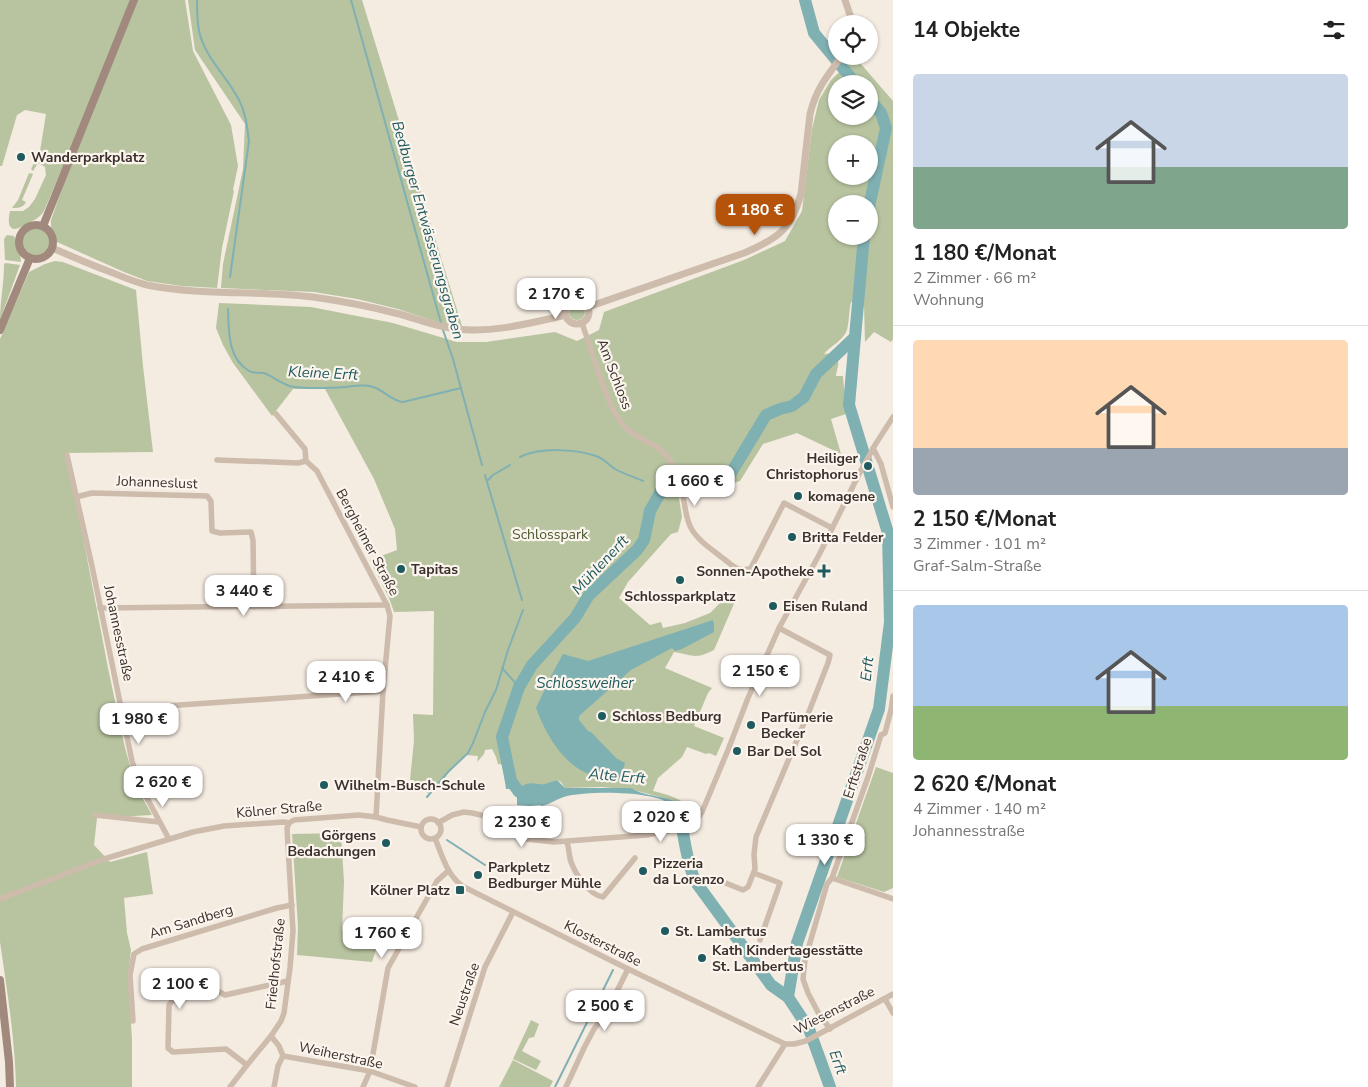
<!DOCTYPE html>
<html lang="de">
<head>
<meta charset="utf-8">
<style>
	body { margin:0; font-family:"Nunito Sans",sans-serif; background:#f2f2f2; color:#222; height:100vh; display:flex; flex-direction:column; font-size:19px; white-space:nowrap }
	* { box-sizing:border-box; margin:0 }
	p { font-size:16px; color:#767676 }
	.icon { flex:none; width:28px; height:28px; fill:none; stroke:currentColor; stroke-width:2; stroke-linecap:round; stroke-linejoin:round }
	.map { position:relative; flex:1; overflow:hidden }
	.sheet { display:flex; flex-direction:column; background:#fff; width:475px }
	.sheet>* { flex:none }
	.buttons { position:absolute; left:828px; top:15px; display:grid; gap:10px }
	.buttons a { display:grid; place-items:center; width:50px; height:50px; border-radius:50%; background:#fff; box-shadow:0 1px 4px #0004; font-size:25px }
	.price { position:absolute; translate:-50% -42px; padding:0 11px; border-radius:10px; background:#fff; color:#222; font-size:16px; line-height:32px; filter:drop-shadow(0 1px 2px #0008) }
	.price::after { content:''; position:absolute; left:50%; top:30px; width:15px; height:11px; margin-left:-8px; background:inherit; clip-path:polygon(0 0,100% 0,50% 100%) }
	.price.on { background:#b45309; color:#fff }
	ul { padding:0; list-style:none }
	li { display:grid; align-content:center; gap:10px; height:265px; padding:0 20px }
	li+li { border-top:1px solid #e0e0e0 }
	li span { display:grid; place-items:center; height:155px; border-radius:5px; color:#555 }
	li>.icon { margin-inline-start:auto }
	span .icon { width:90px; height:90px; fill:#fffc; stroke-width:1 }
	li b { font-size:21px }
	h2 { display:flex; justify-content:space-between; align-items:center; height:60px; padding:0 20px; font-size:21px }
	main { display:flex; flex:1; min-height:0 }
	.map>svg:first-child { display:block }
</style>
</head>
<body>
<main>
<div class="map">
<svg width="893" height="1087" viewBox="0 0 893 1087">
	<rect width="100%" height="100%" fill="#f4ebe1"/>
	<g fill="#b8c4a0" fill-rule="evenodd">
		<path d="M0 0H131L89 105 44 211C39 218 35 220 28 223 26 224 24 226 21 227 7 234 8 220 10 211H23L29 207 35 199 46 175 45 167 38 163 33 171 31 169 40 151 46 114 25 110 17 115 2 166H0Z"/>
		<path d="M137 0H185L193 51 231 125 238 166 233 190 234 191 222 248 217 288 182 286 147 281 124 272 57 242 51 227V220L62 189Z"/>
		<path d="M188 0H362L462 326 440 323 398 309 357 299 314 292 221 288 223 264 243 169 245 124 195 50Z"/>
		<path d="M855 57 893 101V339L891 342 874 332 865 342 864 305 862 297 856 301 851 302C849 310 849 323 847 330 843 341 830 346 824 354L833 353C842 364 837 365 836 376H843L846 414 831 419 841 454 797 433 763 444 740 481 679 498 682 517 678 532 671 534 628 582 619 598 650 625 661 622 663 628 685 623 710 613 725 598 736 599 714 650C694 660 694 655 674 652L665 668 712 688 708 693 694 726 724 738 716 756 709 753 706 754 687 747 682 757 658 778 653 791C666 794 691 801 695 816L691 819 684 807 680 804 671 800 649 794 633 790 602 787 565 788 561 782 557 780 547 784 518 786 513 782 507 765 498 764 496 757 492 749 485 750 484 754 477 762 478 756 465 755 454 766 430 794 414 785V780H410L414 741 413 714 433 715 434 611 394 612 389 598 370 560 397 550 395 529 374 479 325 389H293L272 416 233 363 223 345 216 328 219 303 311 307 393 323 457 342H486L555 332 577 341 599 330 604 312 744 260 785 241 802 211 812 129 819 100 831 80ZM836 84H869V116H836ZM836 144H869V176H836ZM836 204H869V236H836Z"/>
		<path d="M29 173 33 174 22 200 26 202C23 208 18 208 12 208L18 200Z"/>
		<circle cx="36" cy="242" r="14"/>
		<path d="M7 235 14 236C17 244 21 254 21 262L5 260 4 239Z"/>
		<path d="M55 261 63 262 136 290 143 366 153 452 65 453 83 537 108 668 125 748 136 786 152 815 97 818 94 845 110 862 147 852 153 894 124 898 127 933 131 950 128 977 132 1039V1087H16C15 1039 7 990 0 942V339L29 272 45 264Z"/>
		<path d="M6 263 20 265 0 320C0 301 4 284 4 264Z"/>
		<circle cx="577" cy="312" r="8"/>
		<path d="M876 767 893 773V888L884 892 837 877Z"/>
		<path d="M341 833 344 882 342 930 381 934 372 962 297 955 298 926 292 834Z"/>
		<path d="M531 1020 539 1024 534 1037 529 1038 522 1051 541 1061 536 1070 513 1059Z"/>
		<path d="M513 1060 553 1081 550 1087H499Z"/>
	</g>
	<g fill="#7fb0b2">
		<path d="M713 620 714 625V632L682 649 675 651 672 648 631 670 579 716V720L588 731 591 732 616 758 625 763 621 778C613 777 602 778 594 776 564 767 546 735 536 708L551 676 563 654 588 661Z"/>
		<path d="M503 765H507C511 774 511 784 521 787 529 780 536 785 545 784 549 783 553 781 557 780L565 788H631C652 801 679 791 691 819L679 824C679 817 678 811 673 806 656 790 589 791 567 796 558 798 551 804 542 806L540 805 530 806 517 805V788L506 789Z"/>
	</g>
	<g fill="none" stroke-linecap="round" stroke-linejoin="round">
		<g stroke="#7fb0b2" stroke-width="2">
			<path d="M197 0C197 10 197 21 199 31 205 58 227 76 239 100 246 113 247 127 249 141L230 277"/>
			<path d="M351 0 441 323"/>
			<path d="M228 309C229 330 227 358 249 371 253 374 259 372 264 373 275 377 283 386 295 387 312 389 329 388 346 387 354 386 364 384 373 387 384 390 391 401 403 402L461 388"/>
			<path d="M443 330 453 359 482 465"/>
			<path d="M520 457C540 447 575 449 596 456 603 458 609 465 615 469 624 474 634 477 643 481"/>
			<path d="M485 475 522 600"/>
			<path d="M488 480 493 475 510 465"/>
			<path d="M502 668 519 687"/>
			<path d="M427 797 448 772 468 753 473 743 485 712 496 690 508 650 523 610"/>
			<path d="M447 840 485 865"/>
			<path d="M555 1087 613 970"/>
		</g>
		<g stroke="#7fb0b2" stroke-width="12">
			<path d="M805 0 814 33 856 84"/>
			<path d="M869 99 881 113 886 128 869 207"/>
			<path d="M531 791 519 792 511 781 502 737 519 687 532 665 575 618 589 595 637 550 644 540 650 511 660 493 711 482 731 473 766 415 780 409 792 406 804 397 816 374 855 337"/>
			<path d="M678 807 679 808C683 832 686 858 695 881L771 985 788 997"/>
			<path d="M830 1087 809 1029 788 997 797 943 879 709 890 622 888 533 849 405 864 236"/>
		</g>
		<g stroke="#cdbbac" stroke-width="5.5">
			<path d="M582 323C588 341 594 359 600 377 607 395 612 414 626 428 639 441 659 443 669 459 675 468 679 480 682 491 685 503 685 517 691 528 698 541 713 550 724 559 733 566 739 573 751 568L784 503 832 528"/>
			<path d="M276 414 305 449 306 461 317 471 387 605 390 616 383 691 376 817"/>
			<path d="M873 448 881 464 893 507"/>
			<path d="M67 455 92 566 132 761 140 785 169 839"/>
			<path d="M217 460 298 463 306 461"/>
			<path d="M76 497 92 493 207 496 211 501 212 531 220 533 251 532 253 540 254 607"/>
			<path d="M100 608 387 605"/>
			<path d="M122 709 383 691"/>
			<path d="M95 815 159 822"/>
			<circle cx="431" cy="829" r="10"/>
			<path d="M438 823 452 815 464 812 472 813 481 815 492 819 514 835 526 839 554 842 647 835 672 830 687 826 696 821 702 812 728 750 748 698 779 628 819 555 859 474 875 445 893 417"/>
			<path d="M435 838C442 856 447 874 462 886L628 969 785 1044H794L806 1041 893 994"/>
			<path d="M567 842C569 848 569 856 571 862 576 875 589 895 603 897L635 858"/>
			<path d="M754 873 780 883 760 940"/>
			<path d="M832 878 893 899"/>
			<path d="M723 882 743 890 748 887 755 869 754 854 756 837 810 709 828 663 830 655 779 628"/>
			<path d="M0 899 104 859 193 832 224 826 284 822 289 823 294 820 359 815 376 817 387 820 421 827"/>
			<path d="M885 999 893 1013"/>
			<path d="M133 1021 130 975 134 954 142 949 277 908 292 905"/>
			<path d="M830 1029 819 1014 808 993 803 979 805 960 827 884 832 878 868 777 881 735 885 733 891 710 893 696"/>
			<path d="M271 1036 279 1046 283 1056 370 1071 415 1087"/>
			<path d="M247 1065 226 1049 173 1052 168 1048 169 1005 172 1001 216 990 225 995 288 981"/>
			<path d="M230 1087 247 1065 271 1036 281 1021 284 1013 290 968 293 931 287 828 289 823"/>
			<path d="M274 1087 278 1066 283 1056"/>
			<path d="M363 1087 370 1071 388 968 437 881 448 871"/>
			<path d="M447 1087 485 967 513 912"/>
			<path d="M566 1087 584 1048 594 1029 605 1015 628 969"/>
			<path d="M758 1087 785 1044"/>
		</g>
		<g stroke="#cdbbac" stroke-width="7">
			<path d="M845 0 853 24"/>
			<path d="M854 24 860 23 864 24"/>
			<path d="M869 27 871 35 869 42"/>
			<path d="M52 248C71 256 89 264 108 271 121 276 134 282 147 285 202 296 258 290 313 297 341 301 368 306 395 313 416 318 436 327 457 329 495 333 530 323 566 315"/>
			<circle cx="577" cy="312" r="12"/>
			<path d="M588 307 744 253C777 239 791 230 801 194L810 114C816 89 827 76 842 56"/>
		</g>
		<g stroke="#a18a7d" stroke-width="8">
			<circle cx="36" cy="242" r="17"/>
			<path d="M43 226 134 0"/>
			<path d="M0 330 30 258"/>
			<path d="M0 980 9 1062 10 1087"/>
		</g>
	</g>
	<g fill="#1f5a5e" stroke="#fbf5ee" stroke-width="2">
		<circle cx="21" cy="157" r="5"/>
		<circle cx="868" cy="466" r="5"/>
		<circle cx="798" cy="496" r="5"/>
		<circle cx="792" cy="537" r="5"/>
		<circle cx="401" cy="569" r="5"/>
		<path d="M821.5 563.5h5v5h5v5h-5v5h-5v-5h-5v-5h5z"/>
		<circle cx="680" cy="580" r="5"/>
		<circle cx="773" cy="606" r="5"/>
		<circle cx="602" cy="716" r="5"/>
		<circle cx="751" cy="725" r="5"/>
		<circle cx="737" cy="751" r="5"/>
		<circle cx="324" cy="785" r="5"/>
		<circle cx="386" cy="843" r="5"/>
		<circle cx="643" cy="871" r="5"/>
		<circle cx="478" cy="875" r="5"/>
		<rect x="455" y="885" width="10" height="10" rx="2.5"/>
		<circle cx="665" cy="931" r="5"/>
		<circle cx="702" cy="958" r="5"/>
	</g>
	<g text-anchor="middle" stroke-width="4.5" stroke-linejoin="round" paint-order="stroke">
		<g font-size="14" font-weight="bold" fill="#3b302b" stroke="#fbf5ee" text-anchor="start">
			<text x="31" y="162">Wanderparkplatz</text>
			<text x="858" y="463" text-anchor="end">Heiliger<tspan x="858" dy="16">Christophorus</tspan></text>
			<text x="808" y="501">komagene</text>
			<text x="802" y="542">Britta Felder</text>
			<text x="411" y="574">Tapitas</text>
			<text x="814" y="576" text-anchor="end">Sonnen-Apotheke</text>
			<text x="680" y="601" text-anchor="middle">Schlossparkplatz</text>
			<text x="783" y="611">Eisen Ruland</text>
			<text x="612" y="721">Schloss Bedburg</text>
			<text x="761" y="722">Parfümerie<tspan x="761" dy="16">Becker</tspan></text>
			<text x="747" y="756">Bar Del Sol</text>
			<text x="334" y="790">Wilhelm-Busch-Schule</text>
			<text x="376" y="840" text-anchor="end">Görgens<tspan x="376" dy="16">Bedachungen</tspan></text>
			<text x="653" y="868">Pizzeria<tspan x="653" dy="16">da Lorenzo</tspan></text>
			<text x="488" y="872">Parkpletz<tspan x="488" dy="16">Bedburger Mühle</tspan></text>
			<text x="450" y="895" text-anchor="end">Kölner Platz</text>
			<text x="675" y="936">St. Lambertus</text>
			<text x="712" y="955">Kath Kindertagesstätte<tspan x="712" dy="16">St. Lambertus</tspan></text>
		</g>
		<g font-size="14" fill="#3b302b" stroke="#fbf5ee">
			<text transform="translate(615 374) rotate(69)" y="5">Am Schloss</text>
			<text transform="translate(157 482) rotate(2)" y="5">Johanneslust</text>
			<text transform="translate(368 542) rotate(62)" y="5">Bergheimer Straße</text>
			<text transform="translate(119 633) rotate(78)" y="5">Johannesstraße</text>
			<text transform="translate(857 768) rotate(-72)" y="5">Erftstraße</text>
			<text transform="translate(279 809) rotate(-5)" y="5">Kölner Straße</text>
			<text transform="translate(191 921) rotate(-17)" y="5">Am Sandberg</text>
			<text transform="translate(603 943) rotate(27)" y="5">Klosterstraße</text>
			<text transform="translate(275 964) rotate(-84)" y="5">Friedhofstraße</text>
			<text transform="translate(464 994) rotate(-71)" y="5">Neustraße</text>
			<text transform="translate(834 1010) rotate(-27)" y="5">Wiesenstraße</text>
			<text transform="translate(341 1055) rotate(12)" y="5">Weiherstraße</text>
		</g>
		<g font-size="14" fill="#4a5a2e" stroke="#fbf5ee">
			<text x="550" y="539">Schlosspark</text>
		</g>
		<g font-size="15" font-style="italic" fill="#1f5a5e" stroke="#fbf5ee">
			<text transform="translate(428 230) rotate(74)" y="5">Bedburger Entwässerungsgraben</text>
			<text transform="translate(323 373) rotate(3)" y="5">Kleine Erft</text>
			<text transform="translate(600 565) rotate(-47)" y="5">Mühlenerft</text>
			<text transform="translate(867 669) rotate(-83)" y="5">Erft</text>
			<text x="585" y="688">Schlossweiher</text>
			<text transform="translate(617 776) rotate(5)" y="5">Alte Erft</text>
			<text transform="translate(838 1062) rotate(70)" y="5">Erft</text>
		</g>
	</g>
</svg>
<div class="buttons">
<a><svg class="icon" aria-label="locate" viewBox="0 0 24 24"><circle cx="12" cy="12" r="6"/><path d="M12 2v4M12 18v4M2 12h4M18 12h4"/></svg></a>
<a><svg class="icon" aria-label="layers" viewBox="0 0 24 24"><path d="M12 4l9 5-9 5-9-5zM3 14l9 5 9-5"/></svg></a>
<a>+</a>
<a>−</a>
</div>
<b class="price on" style="left:755px;top:236px">1 180 €</b>
<b class="price" style="left:556px;top:320px">2 170 €</b>
<b class="price" style="left:695px;top:507px">1 660 €</b>
<b class="price" style="left:244px;top:617px">3 440 €</b>
<b class="price" style="left:760px;top:697px">2 150 €</b>
<b class="price" style="left:346px;top:703px">2 410 €</b>
<b class="price" style="left:139px;top:745px">1 980 €</b>
<b class="price" style="left:163px;top:808px">2 620 €</b>
<b class="price" style="left:661px;top:843px">2 020 €</b>
<b class="price" style="left:522px;top:848px">2 230 €</b>
<b class="price" style="left:825px;top:866px">1 330 €</b>
<b class="price" style="left:382px;top:959px">1 760 €</b>
<b class="price" style="left:180px;top:1010px">2 100 €</b>
<b class="price" style="left:605px;top:1032px">2 500 €</b>
</div>
<section class="sheet">
<h2>14 Objekte<svg class="icon" aria-label="filters" viewBox="0 0 24 24"><path d="M4 7h16M4 17h16"/><circle cx="9" cy="7" r="2"/><circle cx="15" cy="17" r="2"/></svg></h2>
<ul>
<li><span style="background:linear-gradient(#c9d6e8 60%,#7fa58c 0)"><svg class="icon" aria-label="home" viewBox="0 0 24 24"><path d="M3 11l9-7 9 7M6 9v11h12V9"/></svg></span><div><b>1 180 €/Monat</b><p>2 Zimmer · 66 m²</p><p>Wohnung</p></div></li>
<li><span style="background:linear-gradient(#ffd9b3 70%,#9aa5b1 0)"><svg class="icon" aria-label="home" viewBox="0 0 24 24"><path d="M3 11l9-7 9 7M6 9v11h12V9"/></svg></span><div><b>2 150 €/Monat</b><p>3 Zimmer · 101 m²</p><p>Graf-Salm-Straße</p></div></li>
<li><span style="background:linear-gradient(#a9c7e8 65%,#8fb573 0)"><svg class="icon" aria-label="home" viewBox="0 0 24 24"><path d="M3 11l9-7 9 7M6 9v11h12V9"/></svg></span><div><b>2 620 €/Monat</b><p>4 Zimmer · 140 m²</p><p>Johannesstraße</p></div></li>
</ul>
</section>
</main>
</body>
</html>
